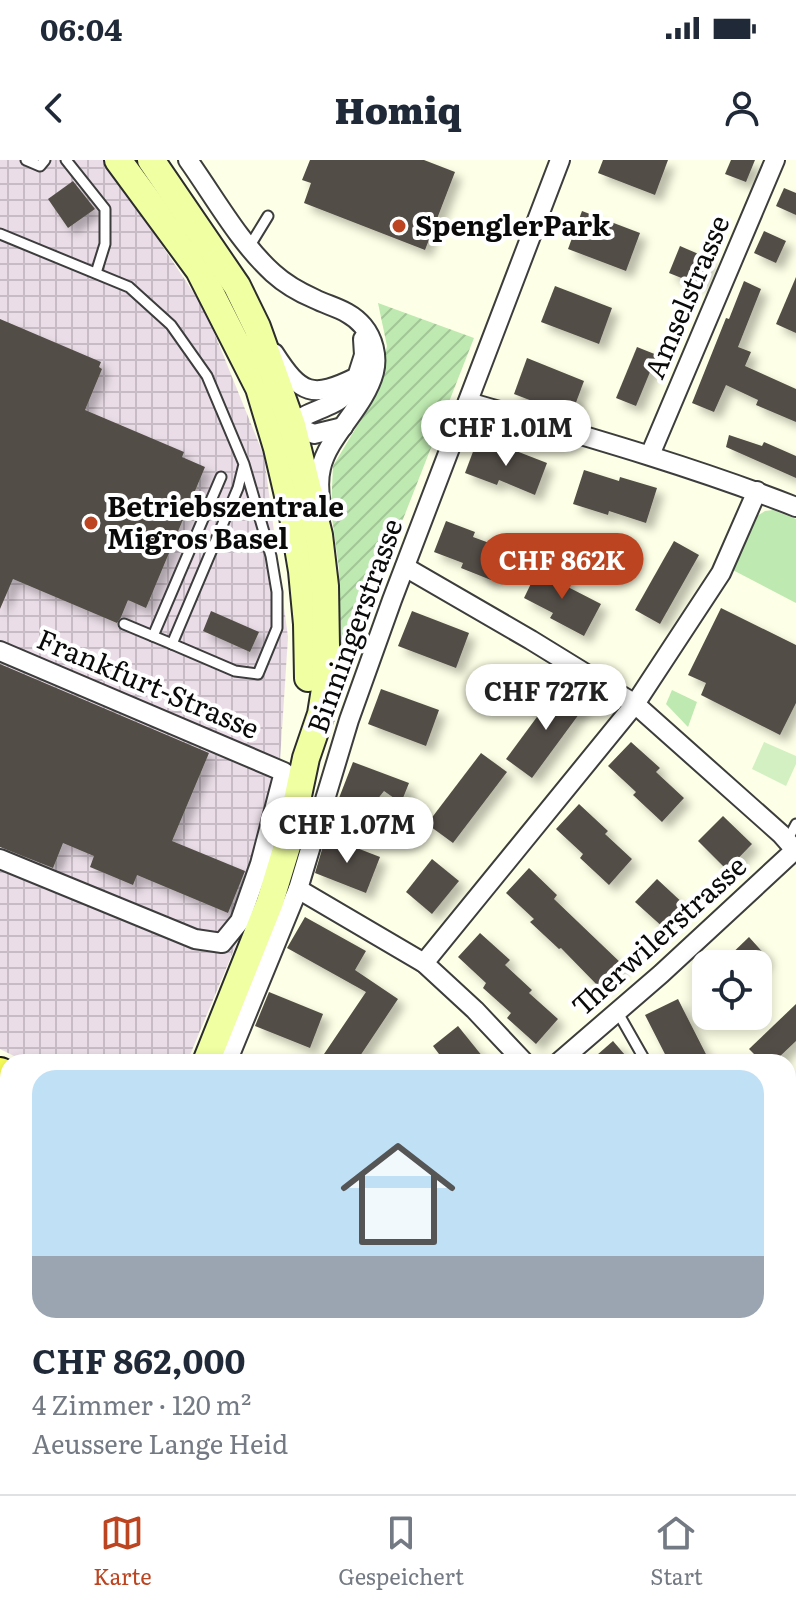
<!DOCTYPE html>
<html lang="de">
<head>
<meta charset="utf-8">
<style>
	body { margin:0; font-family:Literata,serif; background:#f2f2f3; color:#1f2937; height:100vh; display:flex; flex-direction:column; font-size:30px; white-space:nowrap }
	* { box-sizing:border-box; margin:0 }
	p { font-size:26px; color:#747a83 }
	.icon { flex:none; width:44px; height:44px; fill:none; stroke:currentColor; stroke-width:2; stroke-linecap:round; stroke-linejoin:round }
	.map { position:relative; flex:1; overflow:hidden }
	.side { position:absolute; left:0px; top:894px; width:796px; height:440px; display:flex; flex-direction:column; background:#fff; border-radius:24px 24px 0 0; box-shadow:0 4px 12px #0003 }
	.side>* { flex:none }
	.buttons { position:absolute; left:692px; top:790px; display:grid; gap:16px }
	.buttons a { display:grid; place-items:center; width:80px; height:80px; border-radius:16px; background:#fff; box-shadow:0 4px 12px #0003; font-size:40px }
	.price { position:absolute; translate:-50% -68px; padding:0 18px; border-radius:28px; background:#fff; color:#222; font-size:26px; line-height:52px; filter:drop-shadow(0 2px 4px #0008) }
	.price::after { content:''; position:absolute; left:50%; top:48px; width:24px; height:18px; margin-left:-12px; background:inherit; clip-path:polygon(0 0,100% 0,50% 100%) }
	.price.active { background:#bc4420; color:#fff }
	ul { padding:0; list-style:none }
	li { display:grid; align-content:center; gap:16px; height:424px; padding:0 32px }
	li span { display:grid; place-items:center; height:248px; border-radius:24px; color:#555 }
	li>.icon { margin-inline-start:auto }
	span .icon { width:144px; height:144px; fill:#fffc; stroke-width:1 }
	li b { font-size:34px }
	.status { display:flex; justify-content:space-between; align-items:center; height:56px; padding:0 40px; background:#fff; direction:ltr }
	.status svg { height:22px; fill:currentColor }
	header { display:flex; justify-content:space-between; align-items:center; height:104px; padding:0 32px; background:#fff; font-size:36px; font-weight:800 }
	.menu { display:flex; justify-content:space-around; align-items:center; height:112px; border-top:2px solid #e0e1e3; background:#fff; font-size:22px; color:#747a83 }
	.menu a { display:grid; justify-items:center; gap:4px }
	.menu .active { color:#bc4420 }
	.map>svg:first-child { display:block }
</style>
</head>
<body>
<div class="status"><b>06:04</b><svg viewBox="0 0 49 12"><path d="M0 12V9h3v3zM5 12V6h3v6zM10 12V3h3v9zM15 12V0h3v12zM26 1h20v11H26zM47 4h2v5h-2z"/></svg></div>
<header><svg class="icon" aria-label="back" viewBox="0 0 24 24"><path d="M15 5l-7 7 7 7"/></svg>Homiq<svg class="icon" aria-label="person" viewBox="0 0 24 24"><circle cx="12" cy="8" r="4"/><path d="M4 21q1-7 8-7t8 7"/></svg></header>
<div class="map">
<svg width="796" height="1334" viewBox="0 0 796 1334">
	<defs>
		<pattern id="industrial-grid" width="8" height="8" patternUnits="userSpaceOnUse" patternTransform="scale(2)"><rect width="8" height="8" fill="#eadde7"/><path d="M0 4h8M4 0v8" fill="none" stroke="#c7bcc5"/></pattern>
		<pattern id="forest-firs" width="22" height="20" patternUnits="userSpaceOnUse" patternTransform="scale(2)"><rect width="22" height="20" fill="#9cda8f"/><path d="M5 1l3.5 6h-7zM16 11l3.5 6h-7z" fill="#85ba7a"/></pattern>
		<pattern id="garden-furrows" width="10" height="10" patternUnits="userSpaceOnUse" patternTransform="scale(2)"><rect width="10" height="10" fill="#bee9b0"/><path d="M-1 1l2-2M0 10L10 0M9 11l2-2" fill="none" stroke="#a2c696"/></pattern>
		<pattern id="plaza-grid" width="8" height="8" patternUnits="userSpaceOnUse" patternTransform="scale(2)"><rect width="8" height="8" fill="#ecedd8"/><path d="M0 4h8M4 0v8" fill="none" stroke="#c9cab8"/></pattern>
		<filter id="shadow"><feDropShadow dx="7" dy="7" stdDeviation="4" flood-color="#0004"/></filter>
	</defs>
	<rect width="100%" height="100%" fill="#fdffe6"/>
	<g fill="url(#industrial-grid)">
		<path d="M0 0H105L205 150 264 296 288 477 274 694 187 902H26L0 889Z"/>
		<path d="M796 1034V1242L788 1238V1039Z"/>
	</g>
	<g fill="#bee9b0">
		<path d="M773 350 796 359V443L729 408 757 356 765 351Z"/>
		<path d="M672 530 697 542 688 567 666 544Z"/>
	</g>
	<g fill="url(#forest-firs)">
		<path d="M0 967 8 972V1004L0 1001Z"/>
		<path d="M391 1326H429L452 1334H389Z"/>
	</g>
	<path fill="url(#garden-furrows)" d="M378 143 474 178 349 497 341 493 339 409 331 350 333 306 375 236 387 186Z"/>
	<g fill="#d3f0c2">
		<path d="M764 582 796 596V604L786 626 752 609Z"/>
		<path d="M788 1315 796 1318V1334H695L683 1329 681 1334H653L633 1326H788Z"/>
	</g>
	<path fill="url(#plaza-grid)" d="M214 1326H261L258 1334H217Z"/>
	<g fill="#524e46" filter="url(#shadow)">
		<path d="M310 0H424L455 12 425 90 304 43 311 23 302 20Z"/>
		<path d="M603 0H668L655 35 598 13Z"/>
		<path d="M731 0H755L746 22 725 14Z"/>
		<path d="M73 21 95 49 68 68 48 39Z"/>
		<path d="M784 28 796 33V55L776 46Z"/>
		<path d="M582 51 640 73 626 111 568 89Z"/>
		<path d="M764 71 786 81 776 103 754 93Z"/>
		<path d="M680 86 710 99 699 125 669 113Z"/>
		<path d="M796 117V173L776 164Z"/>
		<path d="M744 121 761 129 738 187 751 192 745 206 796 229V262L756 245 758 240 726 225 714 252 692 243 726 158 729 159Z"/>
		<path d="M555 126 612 148 599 184 541 162Z"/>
		<path d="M0 159 101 202 99 207 102 209 85 250 184 292 182 297 205 307 146 448 128 440 121 457 117 463 13 419 0 449Z"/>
		<path d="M637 187 657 195 636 246 616 238Z"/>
		<path d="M527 198 584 221 571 256 514 234Z"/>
		<path d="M729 275 762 286 764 282 796 296V318L726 287Z"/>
		<path d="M477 281 510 293 511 289 547 303 535 335 499 320 497 325 465 313Z"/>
		<path d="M584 310 619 321 620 317 657 328 646 363 609 351 608 355 573 344Z"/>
		<path d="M446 361 475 372 473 377 503 388 491 420 461 408 463 403 434 392Z"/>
		<path d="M674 381 699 395 660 464 635 450Z"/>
		<path d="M539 407 569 421 566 426 601 444 584 476 550 458 553 453 524 438Z"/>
		<path d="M721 448 796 485V543L780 575 701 535 706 523 688 515Z"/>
		<path d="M211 451 259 472 250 492 203 471Z"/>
		<path d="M412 451 469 473 456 508 398 486Z"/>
		<path d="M0 504 209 593 172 681 245 711 228 753 137 715 133 725 90 707 94 696 63 683 53 708 0 687Z"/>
		<path d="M559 527 585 546 532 618 506 599Z"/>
		<path d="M381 529 439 550 426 586 368 564Z"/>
		<path d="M631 582 660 608 656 612 684 638 662 662 633 635 636 632 608 606Z"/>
		<path d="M481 593 507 612 453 683 427 664Z"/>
		<path d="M353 602 409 623 401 643 384 631 369 650 339 638Z"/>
		<path d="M579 644 608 671 605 674 632 699 609 725 580 698 583 694 556 669Z"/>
		<path d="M723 656 752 684 727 710 698 681Z"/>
		<path d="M326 676 380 697 366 733 315 713Z"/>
		<path d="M432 699 459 721 432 754 406 732Z"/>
		<path d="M529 708 557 735 554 739 623 805 600 828 561 788 559 789 530 762 534 759 506 733Z"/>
		<path d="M657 719 686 746 665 769 635 742Z"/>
		<path d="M305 757 366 791 355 810 398 839 356 902H329L322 897 366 832 287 788Z"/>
		<path d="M480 773 510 800 505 805 532 830 529 833 558 859 536 884 507 858 511 853 483 828 486 823 458 797Z"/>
		<path d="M749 777 767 797 760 804H721Z"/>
		<path d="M269 832 323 854 310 888 255 866Z"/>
		<path d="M678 839 684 851 710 902H669L645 855Z"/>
		<path d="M796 844V881L774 902H762L749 889Z"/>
		<path d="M458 866 487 902H445L433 886Z"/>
		<path d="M613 881 631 902H589Z"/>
	</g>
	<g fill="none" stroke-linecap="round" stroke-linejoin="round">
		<g stroke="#3d3d3d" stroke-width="13">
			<g id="service">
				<path d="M26 0 40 6 45 0"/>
				<path d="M66 0 105 49V84L96 113"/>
				<path d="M0 74 129 127 171 165 207 216 244 304 238 328 172 484 235 511 258 514 277 468V432L271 396 244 304"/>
				<path d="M249 87 268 56"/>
				<path d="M124 464 172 484"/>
				<path d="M153 476 221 317"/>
				<path d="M787 681 796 664"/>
				<path d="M617 851 646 902"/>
				<path d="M788 959 796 968"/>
				<path d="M0 1011 8 1015"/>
				<path d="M7 1133H8"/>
				<path d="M0 1185 8 1188"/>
				<path d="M0 1278 8 1261"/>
				<path d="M788 1296 796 1299"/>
				<path d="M0 1298 8 1302"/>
				<path d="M63 1326 81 1334"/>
				<path d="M132 1326 138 1334"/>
				<path d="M574 1326 589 1331"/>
				<path d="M91 1334 100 1332 112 1334"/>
				<path d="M385 1334 391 1326"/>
			</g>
		</g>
		<g stroke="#3d3d3d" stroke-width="22">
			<g id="minor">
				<path d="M188 0C215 38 239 82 273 113 284 123 301 133 315 139 331 147 350 150 363 166 373 178 378 196 374 212 365 247 328 276 321 308 318 320 319 333 321 345"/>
				<path d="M274 193C301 235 312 239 357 217L364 195 363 179"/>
				<path d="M468 242C578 274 689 305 796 347"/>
				<path d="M343 267 314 274 292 265C307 250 332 249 346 234 349 231 351 226 354 222"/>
				<path d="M650 295 775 0"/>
				<path d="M405 407 531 480 635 544 781 674 796 691"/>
				<path d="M0 491 284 612 260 704 240 761 222 783 195 779 0 699"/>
				<path d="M298 729 424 803 475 850 524 902"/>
				<path d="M424 803 635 544 721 413 757 331"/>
				<path d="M227 902 298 729 349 560 392 440 560 0"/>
				<path d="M559 902 661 814 795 690"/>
				<path d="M788 1028 796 1022"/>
				<path d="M336 1326 340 1334"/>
			</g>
		</g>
		<g stroke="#2c2c2c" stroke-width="30">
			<g id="secondary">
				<path d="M118 0 199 110 259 228 277 288 293 357 302 411 307 464 308 518"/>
				<path d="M151 0 237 126 257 167 292 265 319 375 325 426 326 486 325 529 321 554 306 598 288 683 270 742 206 902"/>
				<path d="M206 1326 208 1334"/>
				<path d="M267 1334 269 1326"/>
			</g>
		</g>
		<g stroke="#1b1b1b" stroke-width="34">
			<g id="primary">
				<path d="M0 913 8 917"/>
				<path d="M0 941 8 945"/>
				<path d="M788 1262 796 1267"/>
			</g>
		</g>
		<use href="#service" stroke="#fff" stroke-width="9"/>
		<use href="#minor" stroke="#fff" stroke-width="18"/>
		<use href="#secondary" stroke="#efffa1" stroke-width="26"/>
		<use href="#primary" stroke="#f7fd59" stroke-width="30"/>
	</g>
	<g fill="#bc4420" stroke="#fff" stroke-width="3">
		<circle cx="399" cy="66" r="8"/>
		<circle cx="91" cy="363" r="8"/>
	</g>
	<g text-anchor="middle" stroke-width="8" stroke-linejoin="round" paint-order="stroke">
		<g font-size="28" font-weight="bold" fill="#0a0a0a" stroke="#fff" text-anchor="start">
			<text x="415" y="76">SpenglerPark</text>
			<text x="107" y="357">Betriebszentrale<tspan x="107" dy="32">Migros Basel</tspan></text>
		</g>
		<g font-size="28" fill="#0a0a0a" stroke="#fff">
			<text transform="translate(687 137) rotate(-67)" y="10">Amselstrasse</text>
			<text transform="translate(355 466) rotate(-70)" y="10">Binningerstrasse</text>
			<text transform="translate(148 524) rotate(23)" y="10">Frankfurt-Strasse</text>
			<text transform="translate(659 776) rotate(-42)" y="10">Therwilerstrasse</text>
		</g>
	</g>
</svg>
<div class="buttons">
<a><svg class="icon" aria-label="locate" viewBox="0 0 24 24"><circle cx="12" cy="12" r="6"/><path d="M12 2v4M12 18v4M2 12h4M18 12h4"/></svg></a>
</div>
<b class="price" style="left:506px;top:308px">CHF 1.01M</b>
<b class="price active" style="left:562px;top:441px">CHF 862K</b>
<b class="price" style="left:546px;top:572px">CHF 727K</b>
<b class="price" style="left:347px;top:705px">CHF 1.07M</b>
<section class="side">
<ul>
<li><span style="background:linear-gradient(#bfe0f5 75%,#9aa5b1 0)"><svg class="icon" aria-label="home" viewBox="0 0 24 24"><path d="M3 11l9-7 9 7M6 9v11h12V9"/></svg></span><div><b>CHF 862,000</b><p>4 Zimmer · 120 m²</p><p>Aeussere Lange Heid</p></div></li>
</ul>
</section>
</div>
<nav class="menu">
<a class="active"><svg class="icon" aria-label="map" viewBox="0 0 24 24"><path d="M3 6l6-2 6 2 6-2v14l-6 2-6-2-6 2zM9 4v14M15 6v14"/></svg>Karte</a>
<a><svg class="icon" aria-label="saved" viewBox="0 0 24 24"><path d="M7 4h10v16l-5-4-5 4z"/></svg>Gespeichert</a>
<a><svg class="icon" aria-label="home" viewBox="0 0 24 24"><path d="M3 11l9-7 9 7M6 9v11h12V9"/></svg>Start</a>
</nav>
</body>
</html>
